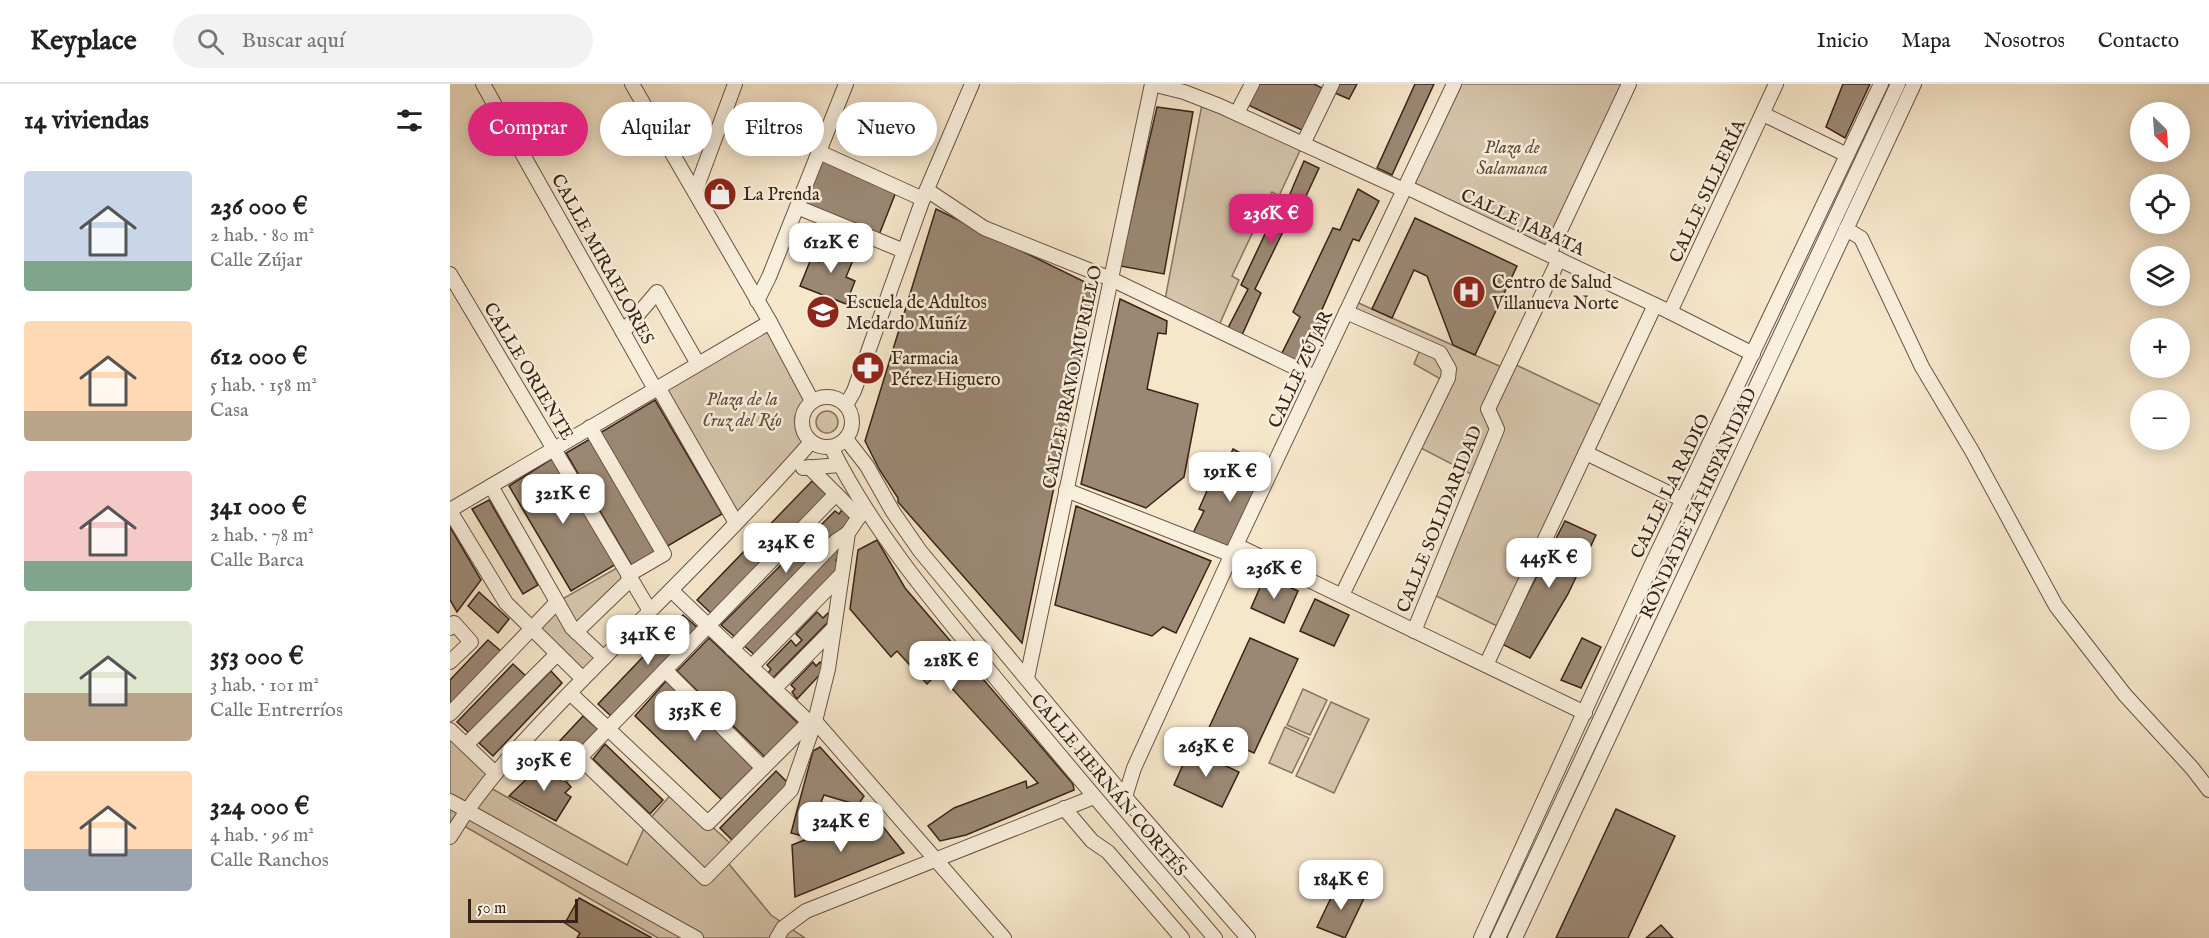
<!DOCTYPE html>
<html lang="es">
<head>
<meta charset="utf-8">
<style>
	body { margin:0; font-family:"IM FELL English",serif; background:#f2f2f2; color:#222; height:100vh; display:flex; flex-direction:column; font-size:22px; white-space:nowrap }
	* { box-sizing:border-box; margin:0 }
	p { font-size:20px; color:#767676 }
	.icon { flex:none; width:33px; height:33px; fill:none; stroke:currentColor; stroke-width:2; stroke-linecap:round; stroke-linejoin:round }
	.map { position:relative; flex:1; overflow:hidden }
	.drawer { display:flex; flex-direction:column; background:#fff; width:450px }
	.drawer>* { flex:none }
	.banner { position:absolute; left:18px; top:18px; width:570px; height:54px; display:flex; gap:12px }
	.needle { width:39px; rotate:155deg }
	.controls { position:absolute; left:1680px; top:18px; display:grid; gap:12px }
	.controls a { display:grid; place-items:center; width:60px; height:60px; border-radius:50%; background:#fff; box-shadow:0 3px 15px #0003; font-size:30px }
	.scale { position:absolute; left:18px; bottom:15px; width:110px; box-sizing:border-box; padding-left:6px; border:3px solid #382317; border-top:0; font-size:16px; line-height:21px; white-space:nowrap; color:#382317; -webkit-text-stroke:4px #f9efdd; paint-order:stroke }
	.price { position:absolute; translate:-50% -51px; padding:0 14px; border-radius:12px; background:#fff; color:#222; font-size:20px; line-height:39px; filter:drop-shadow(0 2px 3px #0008) }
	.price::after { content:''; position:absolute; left:50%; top:36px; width:18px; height:14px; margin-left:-9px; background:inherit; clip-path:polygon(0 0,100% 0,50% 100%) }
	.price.current { background:#db2777; color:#fff }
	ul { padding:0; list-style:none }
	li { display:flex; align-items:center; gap:18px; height:150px; padding:0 24px }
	li span { display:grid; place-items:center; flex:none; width:168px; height:120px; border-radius:6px; color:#555 }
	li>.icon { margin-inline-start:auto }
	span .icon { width:72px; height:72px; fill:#fffc; stroke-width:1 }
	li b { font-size:26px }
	h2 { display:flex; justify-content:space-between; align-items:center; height:72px; padding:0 24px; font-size:26px }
	.pill { padding:0 21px; border-radius:27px; background:#fff; box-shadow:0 3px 15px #0003; font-size:21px; line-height:54px }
	.pill.current { background:#db2777; color:#fff }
	header { display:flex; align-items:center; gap:36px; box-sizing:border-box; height:84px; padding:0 30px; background:#fff; border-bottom:2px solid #e0e0e0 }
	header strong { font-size:28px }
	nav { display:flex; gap:33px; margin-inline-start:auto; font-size:21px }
	.search { width:420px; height:54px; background:#f2f2f2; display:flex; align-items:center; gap:15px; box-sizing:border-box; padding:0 21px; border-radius:33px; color:#767676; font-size:22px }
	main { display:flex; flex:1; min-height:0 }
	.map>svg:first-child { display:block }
</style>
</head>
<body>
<header>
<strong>Keyplace</strong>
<div class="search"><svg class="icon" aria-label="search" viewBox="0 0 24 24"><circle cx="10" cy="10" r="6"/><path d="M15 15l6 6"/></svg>Buscar aquí</div>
<nav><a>Inicio</a><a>Mapa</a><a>Nosotros</a><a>Contacto</a></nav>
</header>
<main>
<section class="drawer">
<h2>14 viviendas<svg class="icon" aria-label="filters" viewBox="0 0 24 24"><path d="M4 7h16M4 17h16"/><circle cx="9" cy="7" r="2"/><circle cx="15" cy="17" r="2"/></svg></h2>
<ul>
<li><span style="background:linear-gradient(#c9d6e8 75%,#7fa58c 0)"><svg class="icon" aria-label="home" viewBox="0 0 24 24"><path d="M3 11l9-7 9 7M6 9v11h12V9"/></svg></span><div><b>236 000 €</b><p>2 hab. · 80 m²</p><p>Calle Zújar</p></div></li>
<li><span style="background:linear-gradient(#ffd9b3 75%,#b9a48a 0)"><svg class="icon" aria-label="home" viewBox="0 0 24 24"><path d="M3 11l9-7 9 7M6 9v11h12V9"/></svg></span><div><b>612 000 €</b><p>5 hab. · 158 m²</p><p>Casa</p></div></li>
<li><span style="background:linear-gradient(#f6c9c9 75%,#7fa58c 0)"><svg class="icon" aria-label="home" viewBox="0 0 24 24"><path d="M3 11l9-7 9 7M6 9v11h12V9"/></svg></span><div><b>341 000 €</b><p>2 hab. · 78 m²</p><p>Calle Barca</p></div></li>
<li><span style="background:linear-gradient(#dfe7d0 60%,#b9a48a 0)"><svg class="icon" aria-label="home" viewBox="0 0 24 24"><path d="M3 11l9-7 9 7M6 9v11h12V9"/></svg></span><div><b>353 000 €</b><p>3 hab. · 101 m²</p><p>Calle Entrerríos</p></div></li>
<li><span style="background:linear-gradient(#ffd9b3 65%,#9aa5b1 0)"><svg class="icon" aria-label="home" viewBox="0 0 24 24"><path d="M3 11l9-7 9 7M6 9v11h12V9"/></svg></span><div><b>324 000 €</b><p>4 hab. · 96 m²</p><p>Calle Ranchos</p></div></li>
</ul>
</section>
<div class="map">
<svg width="1759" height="854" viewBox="0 0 1759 854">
	<rect width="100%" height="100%" fill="#f6e6ca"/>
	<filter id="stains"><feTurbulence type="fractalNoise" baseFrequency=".00333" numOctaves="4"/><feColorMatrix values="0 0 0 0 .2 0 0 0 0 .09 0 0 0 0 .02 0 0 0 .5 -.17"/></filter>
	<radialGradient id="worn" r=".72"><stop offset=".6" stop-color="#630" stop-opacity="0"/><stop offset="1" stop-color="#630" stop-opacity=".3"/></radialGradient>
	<g fill="#d6c5ac" stroke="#877462" stroke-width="1.5">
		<path d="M1004 0H1179L1099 170 956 103Z"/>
		<path d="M753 15 853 60 829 112 822 108 782 192 789 196 767 246 714 221Z"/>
		<path d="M902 216 1056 285 1060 278 1157 324 1053 545 980 509 1027 393 965 361 996 298 964 280 972 261 897 228Z"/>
		<path d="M320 238 362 317C350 329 349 341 358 356L286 439 208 303Z"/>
		<circle cx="377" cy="338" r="11"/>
		<path d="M172 481 181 495 126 548 154 574 133 595 81 544 107 518Z"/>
		<path d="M853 605 877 616 860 651 837 641Z"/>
		<path d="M881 618 919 635 884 709 846 692Z"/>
		<path d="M835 643 859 654 842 689 819 679Z"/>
		<path d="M0 646 45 689 37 702 177 781 197 738 224 707 284 763 274 774 321 831 355 854H208L9 739 0 753Z"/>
	</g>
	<g fill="#9b8874" stroke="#382317" stroke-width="1.5">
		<path d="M808 0H864L876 6 854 47 798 21Z"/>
		<path d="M888 0H907L899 15 885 9Z"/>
		<path d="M965 0H984L942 91 927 84Z"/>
		<path d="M1393 0H1420L1395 54 1376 43Z"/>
		<path d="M707 23 743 28 714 190 670 182Z"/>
		<path d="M369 68 448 103 427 156 347 123Z"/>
		<path d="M854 77 869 84 850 125 845 123 805 205 811 209 792 251 778 244 798 205 791 201 832 114 837 117Z"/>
		<path d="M908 105 929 117 909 157 903 155 867 237 872 238 851 280 831 271 850 233 843 228 883 144 890 146Z"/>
		<path d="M486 125 645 203 572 559 448 418V414L429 385 415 357Z"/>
		<path d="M965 134 1067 182 1025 271 1003 261 977 192 964 186 942 234 922 225Z"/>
		<path d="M378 158 406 169 396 193 405 197 396 220 350 202 361 175 369 178Z"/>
		<path d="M670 215 717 237 716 250 708 249 697 305 748 320 734 393 696 424 631 400Z"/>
		<path d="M205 316 272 430 216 463 150 349Z"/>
		<path d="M140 355 206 468 182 482 116 369Z"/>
		<path d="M783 365 821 386 782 471 740 455 754 427 749 425 760 400 766 403Z"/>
		<path d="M103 374 168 479 121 507 59 402Z"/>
		<path d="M362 397 378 412 263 531 247 516Z"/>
		<path d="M39 416 88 501 73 510 22 425Z"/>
		<path d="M626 422 761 477 726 549 713 543 702 552 605 521Z"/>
		<path d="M392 426 402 436 286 554 271 541 385 427 389 430Z"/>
		<path d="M1115 437 1146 451 1118 510 1080 574 1052 560Z"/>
		<path d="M0 443 31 496 7 528 0 516Z"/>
		<path d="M427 456 455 504 623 700 624 706 516 751 490 757 478 742 504 724 576 697 577 704 588 699 488 589 477 600 447 567 441 573 400 525 408 466Z"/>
		<path d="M389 461 394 467 386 476 390 488 308 574 292 560Z"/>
		<path d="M815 492 848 507 834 539 801 524Z"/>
		<path d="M29 508 59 535 48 549 18 522Z"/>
		<path d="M865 515 899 531 884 562 850 547Z"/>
		<path d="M367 528 373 534 378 529 383 533 321 596 316 592 321 585 317 581 341 556 346 562 352 556 346 550Z"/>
		<path d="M233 531 248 544 162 633 148 620Z"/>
		<path d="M259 554 350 641 317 675 227 587Z"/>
		<path d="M800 554 848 575 804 669 757 648Z"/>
		<path d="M1132 554 1151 563 1131 604 1111 596Z"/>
		<path d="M38 556 52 568 0 622V596Z"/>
		<path d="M363 578 366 582 370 578 376 584 347 615 342 608 345 605 341 601Z"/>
		<path d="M63 580 77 593 20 650 7 638Z"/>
		<path d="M101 587 112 599 43 672 29 659Z"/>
		<path d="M216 597 305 686 274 718 185 632Z"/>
		<path d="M133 632 150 647 120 676 106 661Z"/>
		<path d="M155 660 213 716 200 730 143 675Z"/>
		<path d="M370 663 414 712 408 721 374 711 357 753 341 749 363 667Z"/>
		<path d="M740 665 789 688 772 723 724 701Z"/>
		<path d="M96 676 121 703 115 709 121 713 106 737 59 712Z"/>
		<path d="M326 687 340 701 284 758 270 744Z"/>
		<path d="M1166 725 1225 752 1178 854H1106Z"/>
		<path d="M422 729 454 769 345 813 342 761Z"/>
		<path d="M888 799 915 812 895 854 867 843Z"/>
		<path d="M129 814 202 854H127L130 849 115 839Z"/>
		<path d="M1211 841 1223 854H1196Z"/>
	</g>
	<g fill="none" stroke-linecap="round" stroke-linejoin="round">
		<g stroke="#685444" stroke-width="16">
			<g id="minor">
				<path d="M33 0 205 305"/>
				<path d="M182 0 320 238 362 317"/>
				<path d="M702 0 734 8 770 22 954 106"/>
				<path d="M787 29 802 0"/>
				<path d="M1313 30 1397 71"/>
				<path d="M853 60 882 0"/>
				<path d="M369 68 473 115"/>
				<path d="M956 103 1220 228 1303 270"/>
				<path d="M477 106 534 144 661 195 865 293"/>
				<path d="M245 108 285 0"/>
				<path d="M347 123 454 167"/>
				<path d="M1396 145 1411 154 1472 283 1522 367 1606 522 1675 611 1742 684 1759 706"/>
				<path d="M1099 170 1179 0"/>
				<path d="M0 190 200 527"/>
				<path d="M307 217 319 193 396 0"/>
				<path d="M1220 228 1326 0"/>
				<path d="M173 248 207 208 248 280"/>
				<path d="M208 303 286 439"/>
				<circle cx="377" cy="338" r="25"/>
				<path d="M396 321 404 307 474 112 522 0"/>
				<path d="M140 343 214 470 178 491"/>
				<path d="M396 355 417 382 443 428 470 467 675 713 798 854"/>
				<path d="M381 363C424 450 487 523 548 597 619 683 692 769 765 854"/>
				<path d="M1136 369 1233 416"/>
				<path d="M359 383 409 433"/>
				<path d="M353 384 390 381"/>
				<path d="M41 402 122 544 154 574"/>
				<path d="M616 406 782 471"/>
				<path d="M0 426 320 238"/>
				<path d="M0 427 56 519 133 595"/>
				<path d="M786 461 1135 629"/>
				<path d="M221 506 359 638 365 637"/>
				<path d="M892 511 998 294 999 285 990 269 896 228"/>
				<path d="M0 544 4 539 21 558 0 578"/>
				<path d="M964 547 1047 345 1038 325 1109 175"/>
				<path d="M126 548 181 495"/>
				<path d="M282 565 386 457 398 449"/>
				<path d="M1036 581 1205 221"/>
				<path d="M301 583 391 491"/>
				<path d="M215 586 313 684"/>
				<path d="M577 594 702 0"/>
				<path d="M324 605 384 544"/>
				<path d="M120 609 258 739 359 638"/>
				<path d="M0 630 107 518"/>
				<path d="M365 637 554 854"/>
				<path d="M0 646 45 689"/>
				<path d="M16 661 107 570"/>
				<path d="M130 674 255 794 341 706 365 637 378 585 398 449 415 424"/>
				<path d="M114 690 386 410"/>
				<path d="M675 713 684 684 786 461 1004 0"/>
				<path d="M0 717 246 854"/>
				<path d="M614 724 642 757 658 768 732 854"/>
				<path d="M0 753C36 693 86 644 134 594 210 516 289 440 361 358"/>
				<path d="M327 854 333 844 356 827 644 713"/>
				<path d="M1031 854 1201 482 1431 0"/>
				<path d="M1048 854 1448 0"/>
				<path d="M1065 854 1464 0"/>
			</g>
		</g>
		<use href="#minor" stroke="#f9efdd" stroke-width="14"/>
	</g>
	<defs>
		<g id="shop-disc" transform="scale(1.725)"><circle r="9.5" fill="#8f2418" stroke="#f9efdd"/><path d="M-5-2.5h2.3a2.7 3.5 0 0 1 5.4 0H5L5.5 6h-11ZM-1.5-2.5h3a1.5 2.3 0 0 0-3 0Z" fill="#fff"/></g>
		<g id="hospital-disc" transform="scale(1.725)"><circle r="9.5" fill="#8f2418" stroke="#f9efdd"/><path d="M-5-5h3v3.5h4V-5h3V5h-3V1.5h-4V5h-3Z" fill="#fff"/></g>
		<g id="school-disc" transform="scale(1.725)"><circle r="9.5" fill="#8f2418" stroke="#f9efdd"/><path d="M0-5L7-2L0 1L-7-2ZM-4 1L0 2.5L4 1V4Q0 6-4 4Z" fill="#fff"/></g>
		<g id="pharmacy-disc" transform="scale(1.725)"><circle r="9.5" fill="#8f2418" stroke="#f9efdd"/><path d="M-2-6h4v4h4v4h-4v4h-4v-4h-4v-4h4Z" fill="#fff"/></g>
	</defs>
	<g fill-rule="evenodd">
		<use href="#shop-disc" x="270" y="110"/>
		<use href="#hospital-disc" x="1019" y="208"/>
		<use href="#school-disc" x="373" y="228"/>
		<use href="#pharmacy-disc" x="418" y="284"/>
	</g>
	<g text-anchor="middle" stroke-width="5" stroke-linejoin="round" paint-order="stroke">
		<g font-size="18" font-style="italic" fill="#604c3c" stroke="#f9efdd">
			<text x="1062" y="69">Plaza de<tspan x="1062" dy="21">Salamanca</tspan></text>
			<text x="292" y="321">Plaza de la<tspan x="292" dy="21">Cruz del Río</tspan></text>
		</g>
		<g font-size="18" fill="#382317" stroke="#f9efdd">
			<text transform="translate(1257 107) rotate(-65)" y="6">CALLE SILLERÍA</text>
			<text transform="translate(1073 138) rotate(25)" y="6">CALLE JABATA</text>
			<text transform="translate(153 175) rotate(61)" y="6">CALLE MIRAFLORES</text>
			<text transform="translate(850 285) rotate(-65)" y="6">CALLE ZÚJAR</text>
			<text transform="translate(79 287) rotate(59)" y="6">CALLE ORIENTE</text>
			<text transform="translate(622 293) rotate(-78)" y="6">CALLE BRAVO MURILLO</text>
			<text transform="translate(1220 402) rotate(-64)" y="6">CALLE LA RADIO</text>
			<text transform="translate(1248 419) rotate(-65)" y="6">RONDA DE LA HISPANIDAD</text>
			<text transform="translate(989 435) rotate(-68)" y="6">CALLE SOLIDARIDAD</text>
			<text transform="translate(659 701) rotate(50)" y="6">CALLE HERNÁN CORTÉS</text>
		</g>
		<g font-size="18" fill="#382317" stroke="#f9efdd" text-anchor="start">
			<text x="293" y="116">La Prenda</text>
			<text x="1042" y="204">Centro de Salud<tspan x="1042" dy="21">Villanueva Norte</tspan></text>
			<text x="396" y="224">Escuela de Adultos<tspan x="396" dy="21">Medardo Muñíz</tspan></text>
			<text x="441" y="280">Farmacia<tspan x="441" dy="21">Pérez Higuero</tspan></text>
		</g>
	</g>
	<rect width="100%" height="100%" filter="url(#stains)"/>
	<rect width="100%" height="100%" fill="url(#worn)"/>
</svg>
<div class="controls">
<a><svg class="needle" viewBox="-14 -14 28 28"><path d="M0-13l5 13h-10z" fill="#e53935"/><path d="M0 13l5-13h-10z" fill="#767676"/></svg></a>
<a><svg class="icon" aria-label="locate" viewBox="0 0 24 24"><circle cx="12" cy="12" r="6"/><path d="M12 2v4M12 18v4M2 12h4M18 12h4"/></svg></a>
<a><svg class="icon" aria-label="layers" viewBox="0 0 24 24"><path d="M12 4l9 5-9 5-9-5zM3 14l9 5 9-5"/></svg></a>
<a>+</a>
<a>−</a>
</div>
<div class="scale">50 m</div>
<b class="price current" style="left:821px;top:161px">236K €</b>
<b class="price" style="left:381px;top:190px">612K €</b>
<b class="price" style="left:780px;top:419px">191K €</b>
<b class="price" style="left:113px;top:441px">321K €</b>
<b class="price" style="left:336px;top:490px">234K €</b>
<b class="price" style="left:1099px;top:505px">445K €</b>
<b class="price" style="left:824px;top:516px">236K €</b>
<b class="price" style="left:198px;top:582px">341K €</b>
<b class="price" style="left:501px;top:608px">218K €</b>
<b class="price" style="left:245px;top:658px">353K €</b>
<b class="price" style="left:756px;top:694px">263K €</b>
<b class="price" style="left:94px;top:708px">305K €</b>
<b class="price" style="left:391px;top:769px">324K €</b>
<b class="price" style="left:891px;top:827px">184K €</b>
<div class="banner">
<a class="pill current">Comprar</a>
<a class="pill">Alquilar</a>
<a class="pill">Filtros</a>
<a class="pill">Nuevo</a>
</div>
</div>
</main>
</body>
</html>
